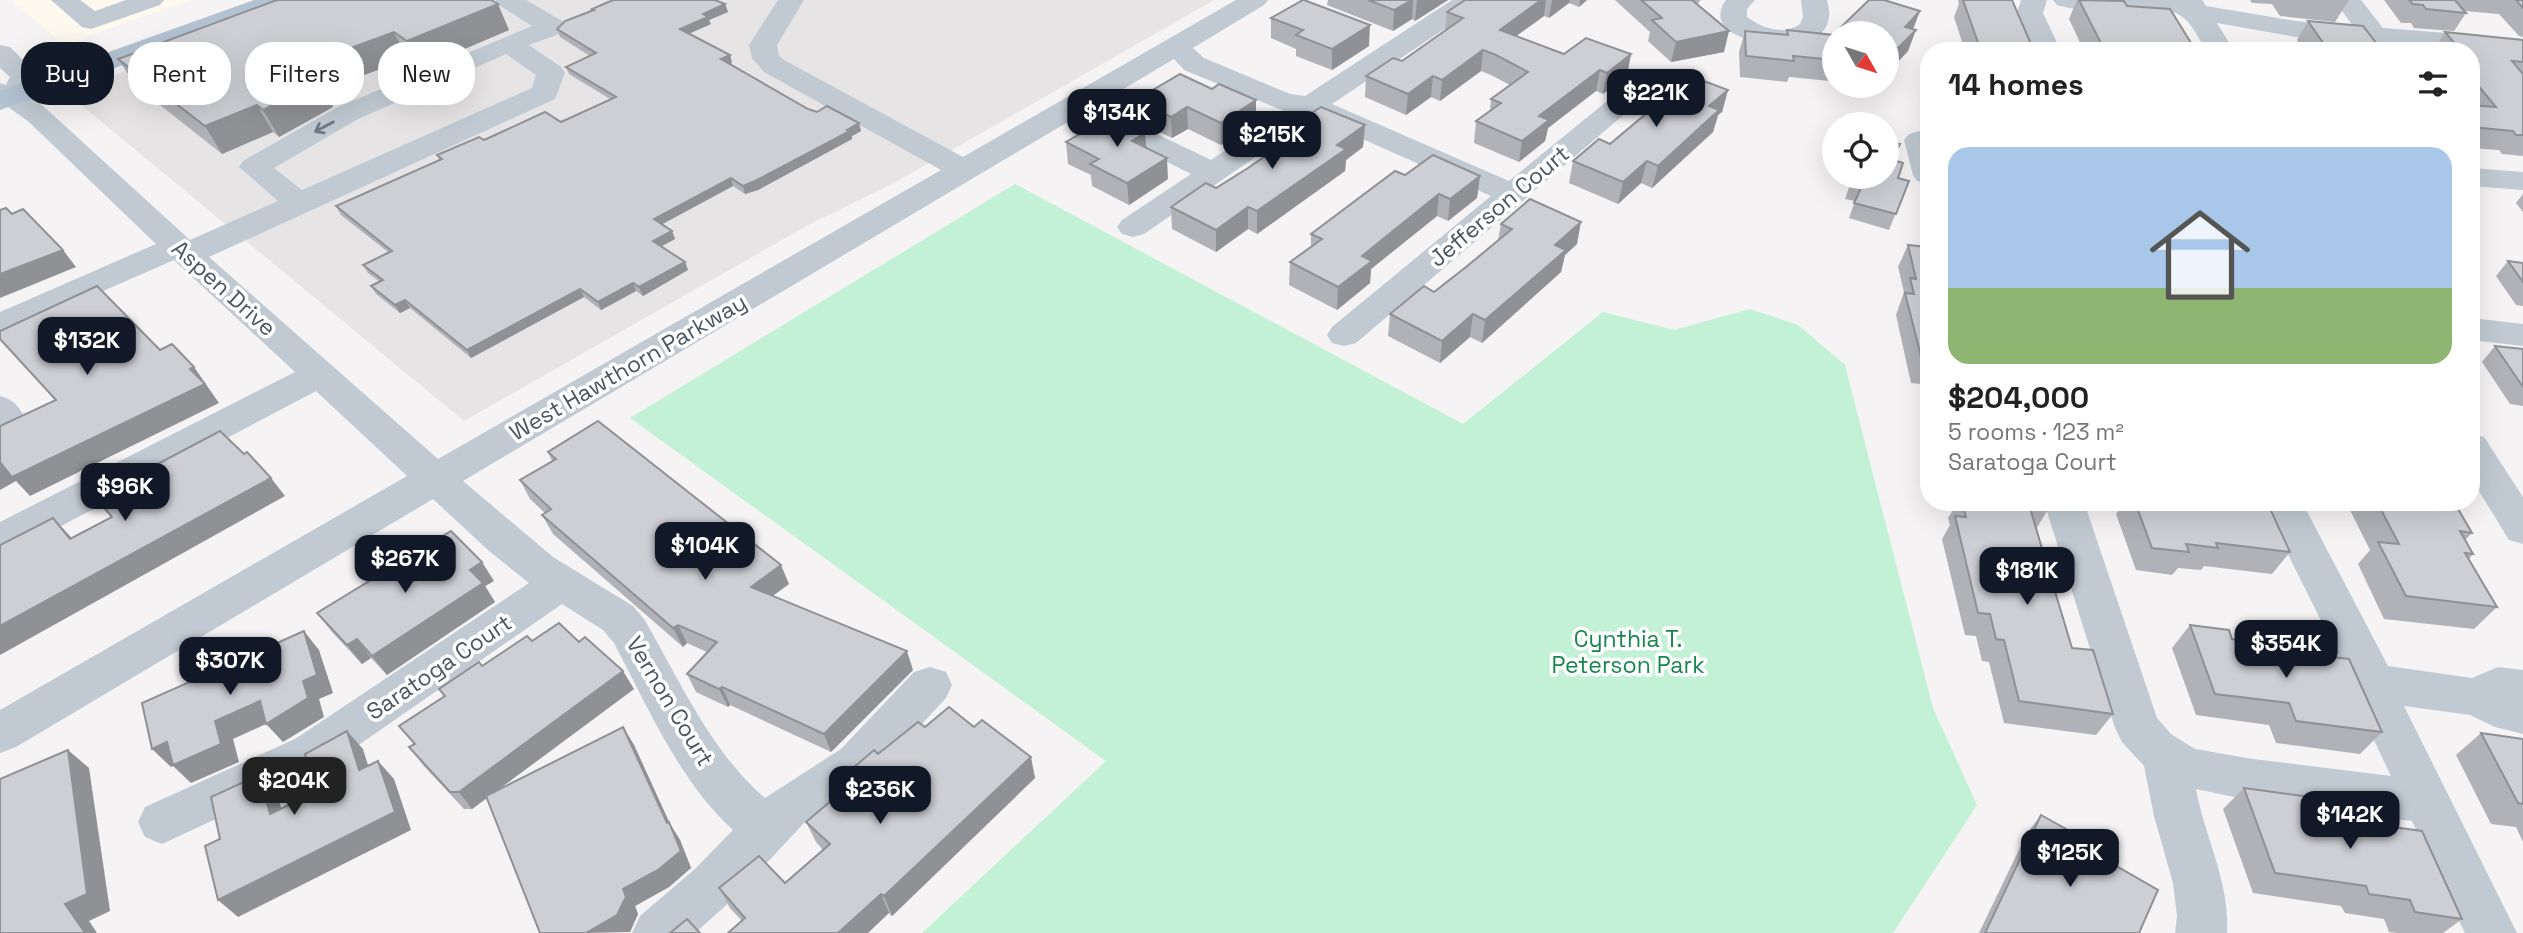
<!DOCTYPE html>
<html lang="en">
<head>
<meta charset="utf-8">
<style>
	body { margin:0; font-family:"Space Grotesk",sans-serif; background:#f6f6f6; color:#222; height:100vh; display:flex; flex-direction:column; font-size:26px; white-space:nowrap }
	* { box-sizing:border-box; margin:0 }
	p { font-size:23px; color:#767676 }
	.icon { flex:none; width:38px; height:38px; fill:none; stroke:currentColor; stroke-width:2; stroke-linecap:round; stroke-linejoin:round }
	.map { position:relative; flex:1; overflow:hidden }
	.panel { position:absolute; left:1920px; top:42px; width:560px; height:469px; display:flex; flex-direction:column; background:#fff; border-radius:28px; box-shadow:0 7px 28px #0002 }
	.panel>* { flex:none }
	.banner { position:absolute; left:21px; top:42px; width:665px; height:63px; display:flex; gap:14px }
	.needle { width:46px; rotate:129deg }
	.fabs { position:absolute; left:1822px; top:21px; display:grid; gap:14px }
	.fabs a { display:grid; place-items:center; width:77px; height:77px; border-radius:50%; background:#fff; box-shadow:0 7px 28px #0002; font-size:35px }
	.price { position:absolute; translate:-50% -60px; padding:0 16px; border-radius:14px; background:#111827; color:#fff; font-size:23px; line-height:46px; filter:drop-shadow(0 2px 4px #0008) }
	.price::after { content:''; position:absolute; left:50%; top:42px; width:21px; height:16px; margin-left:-10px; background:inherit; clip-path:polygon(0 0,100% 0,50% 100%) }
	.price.current { background:#222; color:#fff }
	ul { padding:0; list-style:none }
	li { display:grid; align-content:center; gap:14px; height:371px; padding:0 28px }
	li+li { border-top:2px solid #e0e0e0 }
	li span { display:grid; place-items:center; height:217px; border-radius:21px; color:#555 }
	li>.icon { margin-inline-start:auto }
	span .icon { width:126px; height:126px; fill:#fffc; stroke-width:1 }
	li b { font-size:30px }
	h2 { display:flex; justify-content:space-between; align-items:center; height:84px; padding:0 28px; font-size:30px }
	.chip { padding:0 24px; border-radius:28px; background:#fff; box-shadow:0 7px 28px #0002; font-size:24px; line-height:63px }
	.chip.current { background:#111827; color:#fff }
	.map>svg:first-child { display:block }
</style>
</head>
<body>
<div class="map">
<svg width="2523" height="933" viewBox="0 0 2523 933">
	<rect width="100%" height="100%" fill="#f5f3f3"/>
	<path fill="#fdf9ef" d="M11 0H190L63 45Z"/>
	<path fill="#e6e4e5" d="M303 0H1214L894 183 810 224 464 421 69 95 215 32Z"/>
	<path fill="#c3f1d5" d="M1015 184 1463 424 1603 312 1674 330 1750 309 1798 325 1845 365 1933 708 1977 805 1893 933H922L1106 761 630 418Z"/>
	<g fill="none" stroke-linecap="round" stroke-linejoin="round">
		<g fill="#c1cad2" fill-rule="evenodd">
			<path d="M51 0H80L95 11 126 0H164L160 5 91 29 82 27Z"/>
			<path d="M495 0H526L562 21 566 27 562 33 529 45 561 67 565 73 555 99 209 257 438 459 941 170 764 72 752 58 749 45 778 0H804L777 45 779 56 784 60 963 157 1236 0H1268L1264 5 1193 48 1204 58 1290 94 1305 96 1452 0H1470L1474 6 1470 12 1332 104 1509 181 1644 71 1654 69 1664 71 1668 77 1356 343 1344 346 1332 343 1327 335 1332 327 1491 196 1313 117 1144 234 1133 237 1122 234 1117 227 1122 220 1191 174 1112 134 1107 128 1112 122 1122 119 1132 122 1211 160 1284 111 1184 70 1174 59 463 481 553 557 633 606 644 619C679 679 711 752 765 798L841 749 914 672 930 667 946 672 952 685 946 698 873 777 804 823 732 900 695 933H632L640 916 696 868 733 830C679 781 648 707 614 643L603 630 562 604 327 767 162 844 145 837 138 822 145 807 295 739 529 583 489 551 433 499 16 747 0 753V710L407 476 316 391 14 551 0 555V522L295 372 174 260 0 336V312L156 244 29 122 0 101V83L6 85 10 77 0 68V45L10 47 39 76 30 94 190 240 278 201 239 167 243 161 338 107 532 26 499 5ZM506 54 536 75 532 88 302 190 274 168 358 119Z"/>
			<path d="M1726 0H1755L1747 9V17C1762 28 1784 36 1800 24L1803 17 1801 0H1827C1828 5 1830 11 1829 16 1826 61 1729 47 1721 20 1719 12 1722 5 1726 0Z"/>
			<path d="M2021 0H2047L2043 13 2061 51H2033L2017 13Z"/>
			<path d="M2053 0H2202L2206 6 2296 21 2353 26 2334 0H2361L2383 28 2523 39V55L2397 45V51H2373L2367 43 2296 37 2217 23 2234 51H2207C2185 15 2185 10 2141 8L2138 16C2127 18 2070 9 2057 5Z"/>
			<path d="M1919 131 1928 133V184L1917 181 1913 175 1904 140 1909 134Z"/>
			<path d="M2471 168 2523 172V190L2471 186Z"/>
			<path d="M2471 318 2523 324V346L2471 340Z"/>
			<path d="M0 396C14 400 17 405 25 417L19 426 6 430 0 428Z"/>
			<path d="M2471 434 2484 437 2523 497V544L2509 540 2471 478Z"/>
			<path d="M2044 502H2084L2157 718 2171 734 2195 749 2253 759 2391 776 2363 717 2352 683 2262 502H2302L2388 666 2472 678 2498 667 2523 670V734L2495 727 2470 715 2404 706 2517 933H2465L2412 821 2253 801 2196 789C2205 838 2230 882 2227 933H2175L2177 916 2173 883 2154 816 2144 766 2122 742 2115 728Z"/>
		</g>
		<path fill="#b3c2d1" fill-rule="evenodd" d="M254 0H291L287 5 0 110V91Z"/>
	</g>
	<g fill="#b0b2b7">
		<path d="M277 0 509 30 420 68 407 59 324 90 333 107 279 137 273 132 222 154 136 86 118 59Z"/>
		<path d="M1328 0H1448L1415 21 1412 19 1393 31 1327 5Z"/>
		<path d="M1465 0H1587L1579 7 1569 3 1549 18 1544 16 1516 36 1564 54H1631L1627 75 1603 94 1596 91 1548 128 1545 141 1519 162 1474 143 1476 121 1490 111 1491 99 1510 85 1493 76 1481 71 1440 101 1431 97 1406 115 1365 97 1366 76 1402 61 1445 31 1447 12Z"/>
		<path d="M1615 0H1701L1697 4 1724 52 1671 62 1648 41 1650 32Z"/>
		<path d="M1958 0H2012L2034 51H1965L1954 17 1959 4Z"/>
		<path d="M2077 0H2105L2127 6 2196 51H2084L2069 19Z"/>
		<path d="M2250 0H2349L2335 22 2280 16 2272 4 2252 3Z"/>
		<path d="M2384 0H2523V37L2519 36 2499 14 2465 11 2466 13 2454 31 2414 28 2411 23H2401Z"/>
		<path d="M725 4 728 12 709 20 711 24 689 34 730 55 732 63 730 64 808 109 861 131 852 136V139L758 190 745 194 733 186 662 224 672 231 675 239 662 246 685 262 688 270 643 296 636 291 601 310 584 297 471 358 410 308 400 313 376 294 371 286 380 282 368 273 363 265 388 252 341 215 336 206 439 160 437 155 484 140 561 122 610 99 569 74 566 67 590 56 560 37 557 29 592 10V9Z"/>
		<path d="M1271 18 1369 46 1332 70 1296 56V49L1271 38Z"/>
		<path d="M2308 21 2381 49 2393 51H2304L2297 40Z"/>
		<path d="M1839 29 1913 30 1908 51 1891 69 1886 68V33H1838Z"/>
		<path d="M1787 30 1834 35V69L1830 81 1789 77 1787 82 1740 77 1739 52 1745 31 1786 35Z"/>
		<path d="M2445 32 2523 40V156L2502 154 2499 150 2471 148V51H2433Z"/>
		<path d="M1180 74 1256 122 1221 145 1188 129 1172 138 1138 122 1136 100Z"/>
		<path d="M1659 89 1728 90 1722 112 1718 115 1713 132 1652 188 1641 183 1618 204 1569 183 1573 161 1610 144 1655 106Z"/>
		<path d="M1365 125 1363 147 1346 160 1345 171 1257 234 1248 229 1216 252 1172 229 1171 207 1216 188 1248 168 1290 138V127Z"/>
		<path d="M1066 142 1146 148 1168 179 1129 205 1092 186 1091 175 1068 164Z"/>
		<path d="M1894 161 1898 178 1909 181 1889 230 1849 218 1855 201 1845 199 1851 182 1842 180 1843 177H1886Z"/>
		<path d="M1405 175 1480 176 1477 198 1448 221 1437 216 1371 269 1370 283 1337 310 1289 285 1290 262 1311 247V234Z"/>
		<path d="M2523 194V212L2516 203Z"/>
		<path d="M1501 224 1577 244 1565 255 1561 272 1482 343 1470 337 1440 363 1388 336 1390 314 1434 292 1466 267 1498 240Z"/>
		<path d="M1908 245 1928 247V402H1925L1921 384 1911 383 1896 315 1904 292 1898 267Z"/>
		<path d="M2508 261 2523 263V306L2516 305 2496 276Z"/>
		<path d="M2495 346 2523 349V406L2510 404 2482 362Z"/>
		<path d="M548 452 789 584 772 596 913 670 831 752 730 705 728 707 696 692 687 674 707 652 687 643 683 647 553 534 542 515 545 513 530 499 520 480 552 461Z"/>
		<path d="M1951 502H2048L2049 508 2036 529 2072 648 2113 714 2096 735 2004 723 1989 662 1982 661 1976 636 1965 635 1942 539 1950 525 1948 518 1953 510Z"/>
		<path d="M2124 502H2267L2290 552 2272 574 2204 566 2201 570 2178 568 2172 575 2136 570 2116 514Z"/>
		<path d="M2346 502H2451L2472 533 2465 540 2473 554 2469 559 2497 607 2474 629 2384 619 2358 564 2370 550Z"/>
		<path d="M494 581 485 586 495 602 387 675 371 658 362 664 332 632 317 613Z"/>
		<path d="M2190 625 2232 639 2382 732 2360 754 2276 743 2269 725 2196 715 2172 648Z"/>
		<path d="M532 641 579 642 634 689 498 790 623 727 634 745 670 824 680 840 691 868 669 887 635 906 638 914 630 932 487 798 472 809H464L423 765 409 747 414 744 399 726 444 696 439 689Z"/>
		<path d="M925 727 1035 778 892 916 889 913 742 921 730 908 719 888 785 883 823 850 816 842 806 822 843 791 838 781 878 754Z"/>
		<path d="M2481 733 2523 739V842L2516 827 2491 824 2456 755Z"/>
		<path d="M2244 788 2341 820 2462 919 2443 933H2398L2389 932 2384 919 2345 913 2341 906 2253 893 2223 809Z"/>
		<path d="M2041 815 2106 860 2139 933H1979L2027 833Z"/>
	</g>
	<g fill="#909195">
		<path d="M1412 0H1413L1412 19 1393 31 1394 10Z"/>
		<path d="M1417 0H1448L1415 21Z"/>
		<path d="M1541 0H1546L1544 16 1497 50 1500 30Z"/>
		<path d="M1552 0H1570L1569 3 1549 18Z"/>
		<path d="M1580 0H1587L1579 7Z"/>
		<path d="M498 4 509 30 420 68 407 41Z"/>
		<path d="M725 4 728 12 709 20 711 24 683 36 680 29 703 14Z"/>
		<path d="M1920 11 1912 32 1905 27Z"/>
		<path d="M1370 25 1369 46 1332 70V49Z"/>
		<path d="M1916 30 1908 51 1891 69 1898 48Z"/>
		<path d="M1729 31 1724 52 1671 62 1676 42Z"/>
		<path d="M394 32 407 59 324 90 333 107 279 137 263 110 301 66Z"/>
		<path d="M1483 50 1481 71 1440 101 1442 80Z"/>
		<path d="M1631 54 1627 75 1603 94 1607 73Z"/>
		<path d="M730 55 732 63 723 67 721 59Z"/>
		<path d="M1600 70 1596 91 1548 128 1545 141 1519 162 1522 141 1539 116Z"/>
		<path d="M1433 76 1431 97 1406 115 1408 94Z"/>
		<path d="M1728 90 1722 112 1718 115 1713 132 1652 188 1658 166 1709 106Z"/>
		<path d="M1256 100V122L1221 145V123Z"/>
		<path d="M257 105 273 132 222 154 205 126Z"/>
		<path d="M1187 107 1188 129 1172 138 1171 117Z"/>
		<path d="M859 123 861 131 852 136V139L758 190 745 194 743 186Z"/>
		<path d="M1365 125 1363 147 1346 160 1345 171 1257 234V211L1337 145Z"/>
		<path d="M1145 133 1147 154 1132 141Z"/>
		<path d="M1167 158 1168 179 1129 205 1127 183Z"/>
		<path d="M1647 161 1641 183 1618 204 1623 182Z"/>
		<path d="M1480 176 1477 198 1448 221 1450 199Z"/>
		<path d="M731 178 733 186 657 227 654 219Z"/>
		<path d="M1439 194 1437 216 1371 269 1370 283 1337 310 1338 287 1362 256Z"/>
		<path d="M1248 207V229L1216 252V230Z"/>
		<path d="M1581 222 1577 244 1565 255 1561 272 1482 343 1485 320 1555 245Z"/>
		<path d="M672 231 675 239 656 249 653 241Z"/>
		<path d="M63 250 76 267 0 298V274Z"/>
		<path d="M685 262 688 270 643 296 639 287Z"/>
		<path d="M633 283 636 291 601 310 598 302Z"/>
		<path d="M580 289 584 297 471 358 467 350Z"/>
		<path d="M405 300 410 308 400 313 395 305Z"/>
		<path d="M1473 314 1470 337 1440 363 1442 341Z"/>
		<path d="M194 367 219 403 30 496 16 481 0 490V462Z"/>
		<path d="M271 478 285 496 0 655V626Z"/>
		<path d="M53 518 70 536 87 558 70 539Z"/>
		<path d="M482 562 494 581 485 586 495 602 387 675 372 656 470 570Z"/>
		<path d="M781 565 789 584 759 606 751 587Z"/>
		<path d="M678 625 687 643 683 647 673 628Z"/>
		<path d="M304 631 319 650 333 693 319 699 324 717 283 742 266 724 233 739 239 762 191 783 173 766 171 767 152 749 303 681Z"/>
		<path d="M357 639 371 658 362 664 347 645Z"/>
		<path d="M907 651 913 670 831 752 824 734Z"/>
		<path d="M623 671 634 689 472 809 459 792Z"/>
		<path d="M722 687 730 705 728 707 719 689Z"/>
		<path d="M623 727 634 745 670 824 680 840 691 868 669 887 635 906 638 914 630 932 586 933 623 889 667 823Z"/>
		<path d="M347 731 363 749 375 788 359 770Z"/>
		<path d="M68 750 89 768 110 911 89 921 97 933H85L65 904Z"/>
		<path d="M1031 757 1035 778 892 916 884 896Z"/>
		<path d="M378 761 394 779 411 830 238 917 218 900Z"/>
		<path d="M259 775 277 793 288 832 270 814Z"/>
		<path d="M881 894 889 913 868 933H838Z"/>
	</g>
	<g fill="#cdcfd5" stroke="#909195" stroke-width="2">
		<path d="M277 0H491L498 4 407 41 394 32 301 66 318 79 263 110 257 105 205 126 118 59Z"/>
		<path d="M613 0H715L725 4 703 14 708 17 680 29 730 55 721 59 808 109 817 112 827 106 859 123 847 130 850 131 755 181 743 186 731 178 654 219 672 231 653 241 685 262 639 287 633 283 598 302 580 289 467 350 405 300 395 305 371 286 383 280 363 265 392 251 336 206 442 159 437 155 479 137 484 140 545 112 561 122 616 97 566 67 596 53 557 29 565 21 594 10 592 9Z"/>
		<path d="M1303 0H1304L1370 25 1332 49 1296 35 1303 30 1271 18Z"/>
		<path d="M1368 0H1412L1394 10Z"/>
		<path d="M1465 0H1541L1500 30 1564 54 1586 38 1631 54 1607 73 1600 70 1539 116 1549 120 1522 141 1476 121 1501 103 1491 99 1528 72 1496 55 1483 50 1442 80 1433 76 1408 94 1366 76 1393 58 1402 61 1463 18 1447 12Z"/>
		<path d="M1641 0H1692L1729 31 1676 42 1652 20 1662 18Z"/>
		<path d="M1869 0H1884L1920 11 1905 27 1916 30 1898 48 1886 44V33H1853L1839 29Z"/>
		<path d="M1963 0H2012L2034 51H1981Z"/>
		<path d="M2079 0 2124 1 2127 6 2170 9 2196 51H2105Z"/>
		<path d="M2409 0H2455L2466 13 2426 9 2423 5 2413 4Z"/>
		<path d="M2516 0H2523V8Z"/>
		<path d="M2308 21 2363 26 2381 49 2393 51H2341L2339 48 2326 47Z"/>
		<path d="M1787 30 1834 35V60L1793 56 1794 61 1746 56 1745 31 1788 35Z"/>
		<path d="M2445 32 2523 40V62L2512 61 2523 74V135H2516L2513 131 2471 127V105L2496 107 2471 77V51H2461Z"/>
		<path d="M1680 72 1728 90 1709 106 1719 110 1658 166 1647 161 1623 182 1573 161 1599 139 1610 144 1648 112 1669 93 1659 89Z"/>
		<path d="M1180 74 1212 89 1219 84 1256 100 1221 123 1187 107 1171 117 1136 100Z"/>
		<path d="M1321 107 1365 125 1337 145 1346 149 1257 211 1248 207 1216 230 1171 207 1206 183 1216 188 1248 168 1300 132 1290 127Z"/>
		<path d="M1111 116 1145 133 1132 141 1167 158 1127 183 1090 164 1099 159 1066 142Z"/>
		<path d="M1886 141 1900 144 1893 160 1903 163 1898 178 1909 181 1896 214 1854 203 1862 186 1851 183 1854 177H1886Z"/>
		<path d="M1433 155 1480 176 1450 199 1439 194 1362 256 1372 261 1338 287 1290 262 1322 239 1311 234 1395 171 1405 175Z"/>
		<path d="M1530 199 1581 222 1555 245 1566 250 1485 320 1473 314 1442 341 1390 314 1424 286 1434 292 1466 267 1512 229 1501 224Z"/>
		<path d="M6 208 12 214 23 209 63 250 0 274V210Z"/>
		<path d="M1908 245 1928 247V361L1922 360 1905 293 1914 294 1910 278 1916 279Z"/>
		<path d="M2508 261 2523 263V282Z"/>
		<path d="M97 286 160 350 172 344 194 367 190 369 205 384 12 477 0 462V426L56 400 0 339V331Z"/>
		<path d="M2495 346 2523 349V387Z"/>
		<path d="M598 421 781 565 751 587 907 651 824 734 722 687 719 689 687 674 717 642 678 625 673 628 542 515 551 509 520 480 556 459 548 452Z"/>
		<path d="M220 431 244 454 247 452 271 478 0 626V545L53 518 70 539 112 517 95 497Z"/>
		<path d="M1962 502H2048L2049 508 2029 505 2072 648 2093 650 2113 714 2019 701 2004 640 1996 639 1990 614 1978 613 1955 516 1966 517Z"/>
		<path d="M2135 502H2267L2290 552 2216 543 2218 548 2186 544 2189 552 2152 548Z"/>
		<path d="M2377 502H2451L2453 507H2457L2472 533 2460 531 2473 554 2465 553 2497 607 2406 596 2378 542 2399 544Z"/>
		<path d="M451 531 482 562 470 570 483 583 372 656 357 639 347 645 317 613Z"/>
		<path d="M559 623 579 642 585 637 623 671 459 792H450L409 747 415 744 399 726 445 696 439 689 479 662 482 666 527 636 532 641Z"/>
		<path d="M2190 625 2229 630 2232 639 2266 644 2269 649 2349 659 2382 732 2296 721 2289 703 2215 694Z"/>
		<path d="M304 631 317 675 303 681 308 698 266 724 260 701 215 721 221 744 173 765 167 742 152 749 142 703Z"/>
		<path d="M949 707 974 727 982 720 1031 757 884 896 881 894 838 933H728L745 918 719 888 759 856 785 883 830 844 806 822 846 788 838 781 874 750 878 754 918 722 925 727Z"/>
		<path d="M623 727 667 823 669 822 681 851 658 870 623 889 626 897 617 915 586 933H540L486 796Z"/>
		<path d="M347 731 359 770 378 761 395 812 218 900 205 846 220 839 211 797 259 775 270 814 315 792 305 754Z"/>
		<path d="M2481 733 2523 739V804L2518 803Z"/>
		<path d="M68 750 87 894 65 904 85 933H0V779Z"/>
		<path d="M2244 788 2332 800 2341 820 2422 831 2462 919 2415 912 2410 900 2369 894 2366 886 2275 873Z"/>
		<path d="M2041 815 2109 853 2106 860 2158 890 2139 933H1985Z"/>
		<path d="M687 919 700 933H670Z"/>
	</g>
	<defs><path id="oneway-shaft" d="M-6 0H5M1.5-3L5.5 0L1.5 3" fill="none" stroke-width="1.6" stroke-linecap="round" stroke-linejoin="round" transform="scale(1.75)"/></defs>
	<use stroke="#6e7983" href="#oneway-shaft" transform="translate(324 127) rotate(152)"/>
	<g text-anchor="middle" stroke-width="7" stroke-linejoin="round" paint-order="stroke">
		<g font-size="23" fill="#4a5661" stroke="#fff">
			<text transform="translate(1499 206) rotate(-40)" y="8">Jefferson Court</text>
			<text transform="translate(224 288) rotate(42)" y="8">Aspen Drive</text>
			<text transform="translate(628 367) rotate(-30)" y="8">West Hawthorn Parkway</text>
			<text transform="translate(439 667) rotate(-34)" y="8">Saratoga Court</text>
			<text transform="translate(670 701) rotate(59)" y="8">Vernon Court</text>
		</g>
		<g font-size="23" fill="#17864f" stroke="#fff">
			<text x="1628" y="647">Cynthia T.<tspan x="1628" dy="26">Peterson Park</tspan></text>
		</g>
	</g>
</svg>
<div class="fabs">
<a><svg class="needle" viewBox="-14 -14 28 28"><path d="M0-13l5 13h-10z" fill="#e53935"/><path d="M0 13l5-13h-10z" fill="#767676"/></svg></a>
<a><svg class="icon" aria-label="locate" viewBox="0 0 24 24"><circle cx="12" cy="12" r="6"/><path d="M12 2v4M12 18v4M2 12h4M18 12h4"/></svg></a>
</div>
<b class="price" style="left:1656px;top:129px">$221K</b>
<b class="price" style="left:1117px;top:149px">$134K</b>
<b class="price" style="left:1272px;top:171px">$215K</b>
<b class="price" style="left:87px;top:377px">$132K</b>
<b class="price" style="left:125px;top:523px">$96K</b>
<b class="price" style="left:705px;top:582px">$104K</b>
<b class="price" style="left:405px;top:595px">$267K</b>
<b class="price" style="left:2027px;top:607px">$181K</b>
<b class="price" style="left:2286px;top:680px">$354K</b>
<b class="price" style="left:230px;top:697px">$307K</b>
<b class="price current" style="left:294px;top:817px">$204K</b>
<b class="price" style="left:880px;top:826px">$236K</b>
<b class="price" style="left:2350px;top:851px">$142K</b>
<b class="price" style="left:2070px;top:889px">$125K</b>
<div class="banner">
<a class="chip current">Buy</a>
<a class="chip">Rent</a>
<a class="chip">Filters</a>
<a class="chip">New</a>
</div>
<section class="panel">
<h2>14 homes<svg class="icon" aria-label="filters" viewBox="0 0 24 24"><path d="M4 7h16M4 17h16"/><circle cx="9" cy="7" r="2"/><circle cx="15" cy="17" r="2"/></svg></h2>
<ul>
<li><span style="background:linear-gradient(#a9c7e8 65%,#8fb573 0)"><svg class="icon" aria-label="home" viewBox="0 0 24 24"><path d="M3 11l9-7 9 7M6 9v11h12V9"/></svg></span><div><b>$204,000</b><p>5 rooms · 123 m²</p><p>Saratoga Court</p></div></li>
</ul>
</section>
</div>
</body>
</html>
